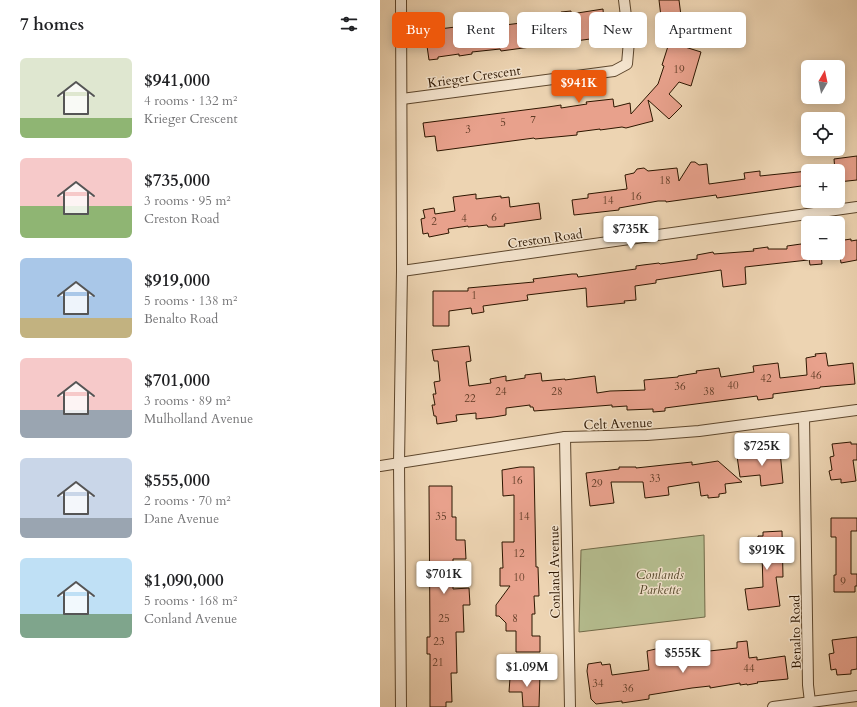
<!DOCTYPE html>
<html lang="en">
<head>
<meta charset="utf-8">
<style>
	body { margin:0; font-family:Cardo,serif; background:#f2f2f2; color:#202124; height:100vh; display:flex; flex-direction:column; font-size:15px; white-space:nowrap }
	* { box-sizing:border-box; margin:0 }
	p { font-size:13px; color:#757577 }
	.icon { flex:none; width:22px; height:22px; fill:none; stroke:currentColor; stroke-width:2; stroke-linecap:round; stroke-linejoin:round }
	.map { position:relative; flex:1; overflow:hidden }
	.panel { display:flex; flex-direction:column; background:#fff; width:380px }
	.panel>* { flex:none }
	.hud { position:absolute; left:12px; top:12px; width:380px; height:36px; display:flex; gap:8px }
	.needle { width:26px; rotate:9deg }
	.fabs { position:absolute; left:421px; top:60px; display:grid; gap:8px }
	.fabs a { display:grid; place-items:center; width:44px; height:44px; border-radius:6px; background:#fff; box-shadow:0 2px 10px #0003; font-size:20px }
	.price { position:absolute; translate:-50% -34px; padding:0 9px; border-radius:4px; background:#fff; color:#222; font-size:13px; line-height:26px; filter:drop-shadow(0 1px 2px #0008) }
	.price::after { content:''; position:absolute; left:50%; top:24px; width:12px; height:9px; margin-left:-6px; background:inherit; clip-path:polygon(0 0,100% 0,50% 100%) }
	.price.selected { background:#ea580c; color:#fff }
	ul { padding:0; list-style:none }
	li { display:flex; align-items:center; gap:12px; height:100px; padding:0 20px }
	li span { display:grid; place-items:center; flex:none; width:112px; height:80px; border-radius:6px; color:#555 }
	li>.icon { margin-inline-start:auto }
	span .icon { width:48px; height:48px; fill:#fffc; stroke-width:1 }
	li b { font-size:17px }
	h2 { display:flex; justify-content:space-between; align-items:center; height:48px; padding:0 20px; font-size:17px }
	.chip { padding:0 14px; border-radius:6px; background:#fff; box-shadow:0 2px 10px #0003; font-size:14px; line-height:36px }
	.chip.selected { background:#ea580c; color:#fff }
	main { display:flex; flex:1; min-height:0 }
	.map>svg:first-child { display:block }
</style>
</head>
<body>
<main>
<section class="panel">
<h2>7 homes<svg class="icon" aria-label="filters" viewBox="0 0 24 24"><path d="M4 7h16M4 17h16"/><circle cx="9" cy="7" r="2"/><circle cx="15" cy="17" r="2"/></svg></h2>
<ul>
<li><span style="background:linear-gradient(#dfe7d0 75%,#8fb573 0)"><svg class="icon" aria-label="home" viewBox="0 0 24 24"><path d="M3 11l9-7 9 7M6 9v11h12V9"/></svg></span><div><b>$941,000</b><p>4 rooms · 132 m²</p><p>Krieger Crescent</p></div></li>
<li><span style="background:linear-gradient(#f6c9c9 60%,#8fb573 0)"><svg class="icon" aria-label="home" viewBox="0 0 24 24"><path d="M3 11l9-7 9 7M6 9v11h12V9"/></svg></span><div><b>$735,000</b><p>3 rooms · 95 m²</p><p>Creston Road</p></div></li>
<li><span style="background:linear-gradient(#a9c7e8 75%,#c2b280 0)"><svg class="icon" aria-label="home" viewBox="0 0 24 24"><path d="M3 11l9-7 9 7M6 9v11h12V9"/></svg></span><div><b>$919,000</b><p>5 rooms · 138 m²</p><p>Benalto Road</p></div></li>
<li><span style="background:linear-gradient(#f6c9c9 65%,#9aa5b1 0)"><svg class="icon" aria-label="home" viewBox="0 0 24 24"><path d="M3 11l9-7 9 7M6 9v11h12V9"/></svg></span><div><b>$701,000</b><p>3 rooms · 89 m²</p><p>Mulholland Avenue</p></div></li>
<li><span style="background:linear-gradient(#c9d6e8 75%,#9aa5b1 0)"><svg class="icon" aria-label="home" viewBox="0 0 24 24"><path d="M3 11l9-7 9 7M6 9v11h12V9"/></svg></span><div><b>$555,000</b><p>2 rooms · 70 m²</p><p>Dane Avenue</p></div></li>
<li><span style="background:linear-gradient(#bfe0f5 70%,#7fa58c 0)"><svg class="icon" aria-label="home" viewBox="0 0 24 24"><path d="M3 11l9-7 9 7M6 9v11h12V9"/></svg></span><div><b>$1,090,000</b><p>5 rooms · 168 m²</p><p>Conland Avenue</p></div></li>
</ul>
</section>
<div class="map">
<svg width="477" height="707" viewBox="0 0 477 707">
	<rect width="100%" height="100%" fill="#edd4b2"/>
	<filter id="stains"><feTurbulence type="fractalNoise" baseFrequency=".005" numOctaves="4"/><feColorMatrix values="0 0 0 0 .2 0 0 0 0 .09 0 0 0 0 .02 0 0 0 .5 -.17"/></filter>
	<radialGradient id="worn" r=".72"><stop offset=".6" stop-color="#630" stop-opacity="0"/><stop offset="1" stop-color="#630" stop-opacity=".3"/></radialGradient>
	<path fill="#b5bd8f" stroke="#716a48" d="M324 535 325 617 199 632 201 550Z"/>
	<g fill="#e8a18c" stroke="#2d1600">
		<path d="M279 0H299L305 47 321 52 311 86 299 82 289 94 302 106 289 119 268 100 273 121 246 128 242 127 220 130V129L197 132V135L155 139 154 138 57 151 55 136 45 137 43 123 168 107 181 105V108L207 104 206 102 233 99 234 107 250 103 251 114 278 84 284 66 282 65 290 40 281 41 279 26 282 25Z"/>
		<path d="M223 9 225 37 121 51 120 49 92 52V54L79 56V54L58 57V59L49 60 47 46 53 45 51 30 100 24 101 28 181 18V12L191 11V14Z"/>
		<path d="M477 156V180L458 182V171H455L454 159Z"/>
		<path d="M311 162H315L319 165 327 164 329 184 365 179 364 173 380 171V176L428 171V185L337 198 336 195 286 202V201H278L239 208V210L194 215 192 200 208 198V194L247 189 245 175 254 173 257 169 264 168 268 171 297 168 299 181Z"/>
		<path d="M96 194V199L121 196V198L129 197 130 207 159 203 161 219 132 223 124 224 125 226 113 227H108L107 225 88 227V226L68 229 69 233 49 237 48 233 43 234 41 219 45 218 43 210 54 208 55 214 75 211 73 197Z"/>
		<path d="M471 239V241L477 240V260L461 263 460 256H458V241Z"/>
		<path d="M428 243V260L365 267 366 284 343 287 341 270 276 280V283L255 286 256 300 244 301 245 303 207 307 206 288 147 295 148 300 103 306 104 312 92 314 91 308 69 311V326H53V291H88V288L154 282 153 279 192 274H197L198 277 256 269V266L263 265 279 263 280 264 317 259V255L333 252 334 254 374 251 373 249 388 247V249H407V246Z"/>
		<path d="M428 253H441L442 264 430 265Z"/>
		<path d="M89 346 91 361 86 362 89 386 111 383 110 379 126 376V381L145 378V375L161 373 162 381 185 379V380L215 376 217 393 230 391 265 390 264 380 298 377V376L317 373 316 371 339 368 341 377 374 372 373 366 398 363 400 378 427 375 426 358 436 356 435 354 446 353 448 366 473 363 475 384 440 387V388L393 394V398L378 400 377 396 285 408V411L273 412V409L247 410V406L232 407V405L154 411 153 407H150V405L126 408V415L114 417 96 419V413L76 415 77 421 57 424 56 416H54L52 405H55L53 394H56L54 382 60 381 58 361H54L52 350Z"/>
		<path d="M471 442V444H477V460H473L476 481 461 483V479L451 480 449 471 452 470 450 457 454 456 452 444Z"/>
		<path d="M400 451 403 483 381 486 380 475 360 477 357 456Z"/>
		<path d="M338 461 362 482 345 484 346 493 339 494V497L328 498V495L321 496 319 482 288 487 289 495 265 498 263 482H231L234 503 210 506 206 473 239 469V467H256V468L312 462V465Z"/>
		<path d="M140 467H154L156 567H158L159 596H154L155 614H152V636H160V652H136V631H126V623L119 616H116V605L130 586H120V568H123L122 542H134V495L123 496 122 470Z"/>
		<path d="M49 486H72V517H76V540H85L86 559H73V589L89 588 90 605H83L84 632H76L77 673H71L72 702H66V707H50V654H47V637H50Z"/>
		<path d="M451 518H477V531H471V574H477V586H475V592H454V575H456V537H451Z"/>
		<path d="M402 531 403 577H396L400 606 368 610 365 589 383 587 382 553 372 554 371 543 373 542V539H378V536H383V532Z"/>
		<path d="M477 637V669L471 670V674L457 675 456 669 451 670 449 654 454 653 452 640Z"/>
		<path d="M367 641 369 658 377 657V660L405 656 408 679 377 682 378 683 367 685V684L360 685V683L330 688V686L312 688 269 695V699L242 703V701L216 704 211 699 207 671 208 664 221 662 222 665 230 664 232 675 269 670 267 651 280 648 290 653V654L320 650V652L357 648V642Z"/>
		<path d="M134 673H160L159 707H143L142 692H129L130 678H131V674H134Z"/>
	</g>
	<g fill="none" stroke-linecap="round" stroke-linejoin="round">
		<g stroke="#5d462c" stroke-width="12">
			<g id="street">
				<path d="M22 99 234 71 247 64 249 41 244 0"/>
				<path d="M22 271 477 207"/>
				<path d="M424 417 428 685 430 702"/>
				<path d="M185 437 190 707"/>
				<path d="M0 466 185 437 267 435 319 431 477 410"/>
				<path d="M21 707 19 463 22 271 21 0"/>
				<path d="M393 707 477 696"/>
			</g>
		</g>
		<use href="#street" stroke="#f3e3cd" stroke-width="10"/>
	</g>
	<g text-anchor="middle" stroke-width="3" stroke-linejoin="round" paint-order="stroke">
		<g font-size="11" fill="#5c3923">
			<text x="299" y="73">19</text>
			<text x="153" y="123">7</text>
			<text x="123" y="126">5</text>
			<text x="88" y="133">3</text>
			<text x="285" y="184">18</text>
			<text x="256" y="200">16</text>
			<text x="228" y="204">14</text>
			<text x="114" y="221">6</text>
			<text x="84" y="222">4</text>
			<text x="54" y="225">2</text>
			<text x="94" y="299">1</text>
			<text x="436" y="379">46</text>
			<text x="386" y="382">42</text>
			<text x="353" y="389">40</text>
			<text x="300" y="390">36</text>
			<text x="121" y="395">24</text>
			<text x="177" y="395">28</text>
			<text x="329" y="395">38</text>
			<text x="90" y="402">22</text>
			<text x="275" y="482">33</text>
			<text x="137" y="484">16</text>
			<text x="217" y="487">29</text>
			<text x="61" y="520">35</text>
			<text x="144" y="520">14</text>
			<text x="139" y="557">12</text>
			<text x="139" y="581">10</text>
			<text x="463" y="585">9</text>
			<text x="64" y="622">25</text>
			<text x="135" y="622">8</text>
			<text x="59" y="645">23</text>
			<text x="58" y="666">21</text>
			<text x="369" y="672">44</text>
			<text x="218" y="687">34</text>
			<text x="248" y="692">36</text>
		</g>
		<g font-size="13" fill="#2d1600" stroke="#f3e3cd">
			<text transform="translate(94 76) rotate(-8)" y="5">Krieger Crescent</text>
			<text transform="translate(165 238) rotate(-8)" y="5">Creston Road</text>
			<text transform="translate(238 423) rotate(-2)" y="5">Celt Avenue</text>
			<text transform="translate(174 572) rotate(-91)" y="5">Conland Avenue</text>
			<text transform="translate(415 632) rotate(-91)" y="5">Benalto Road</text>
		</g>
		<g font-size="13" font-style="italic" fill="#56482b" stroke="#f3e3cd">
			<text x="280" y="579">Conlands<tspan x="280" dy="15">Parkette</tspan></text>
		</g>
	</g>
	<rect width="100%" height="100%" filter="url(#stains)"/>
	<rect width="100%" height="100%" fill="url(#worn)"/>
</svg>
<div class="fabs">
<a><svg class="needle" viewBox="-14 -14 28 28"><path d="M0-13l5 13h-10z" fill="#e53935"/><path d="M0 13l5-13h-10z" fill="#757577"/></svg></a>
<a><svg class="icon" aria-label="locate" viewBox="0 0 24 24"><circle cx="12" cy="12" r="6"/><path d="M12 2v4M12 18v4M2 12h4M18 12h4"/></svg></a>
<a>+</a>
<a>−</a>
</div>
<b class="price selected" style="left:199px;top:104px">$941K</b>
<b class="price" style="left:251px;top:250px">$735K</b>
<b class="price" style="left:382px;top:467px">$725K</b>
<b class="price" style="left:387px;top:571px">$919K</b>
<b class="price" style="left:64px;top:595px">$701K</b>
<b class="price" style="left:303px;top:674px">$555K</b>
<b class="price" style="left:147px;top:688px">$1.09M</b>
<div class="hud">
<a class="chip selected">Buy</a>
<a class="chip">Rent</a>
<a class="chip">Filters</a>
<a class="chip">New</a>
<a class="chip">Apartment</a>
</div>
</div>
</main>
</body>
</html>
